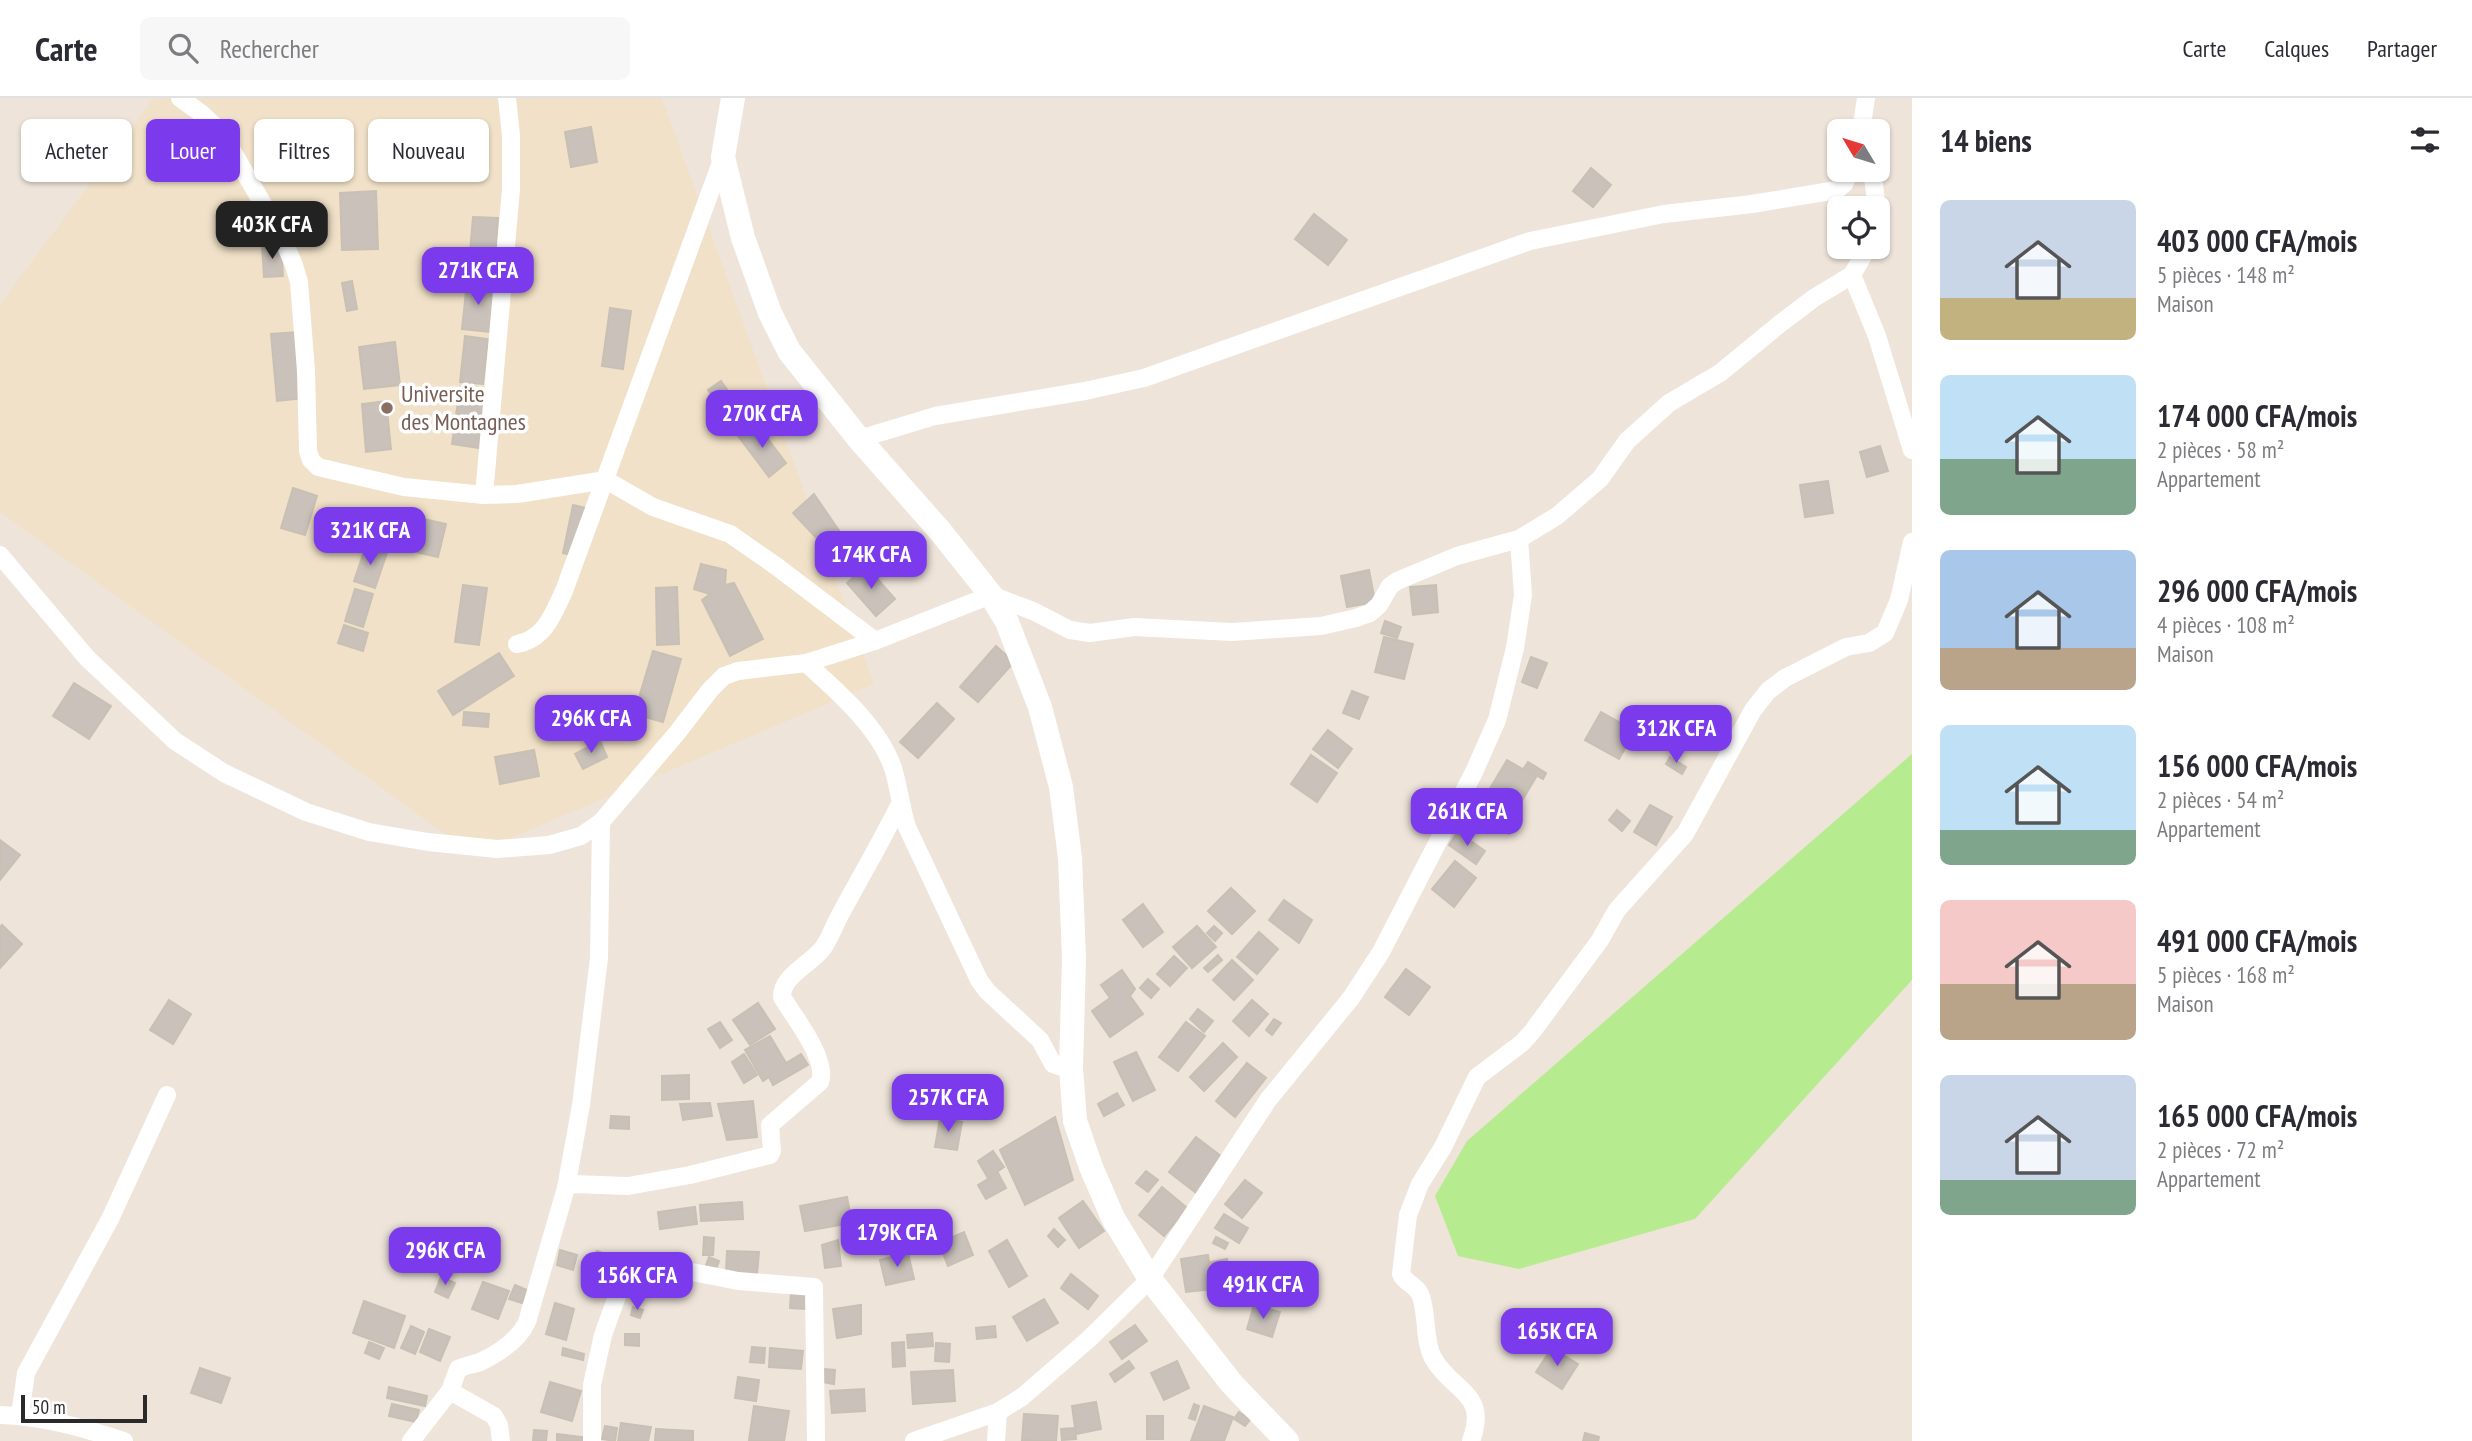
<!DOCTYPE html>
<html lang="fr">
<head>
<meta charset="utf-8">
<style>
	body { margin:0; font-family:"PT Sans Narrow",sans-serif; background:#f7f7f7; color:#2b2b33; height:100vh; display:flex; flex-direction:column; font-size:26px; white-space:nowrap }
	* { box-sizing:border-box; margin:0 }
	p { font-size:23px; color:#7c7c81 }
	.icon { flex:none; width:38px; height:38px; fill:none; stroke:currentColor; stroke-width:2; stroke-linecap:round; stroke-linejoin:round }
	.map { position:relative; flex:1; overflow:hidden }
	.panel { display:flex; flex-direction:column; background:#fff; width:560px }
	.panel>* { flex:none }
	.top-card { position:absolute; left:21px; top:21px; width:665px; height:63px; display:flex; gap:14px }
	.needle { width:46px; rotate:308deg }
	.fabs { position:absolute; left:1827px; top:21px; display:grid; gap:14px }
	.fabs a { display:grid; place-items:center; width:63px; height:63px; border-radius:10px; background:#fff; box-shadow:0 2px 5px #0004; font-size:35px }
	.scale { position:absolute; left:21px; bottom:18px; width:126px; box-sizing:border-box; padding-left:7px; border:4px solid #2a2a2a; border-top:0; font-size:19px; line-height:24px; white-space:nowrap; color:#2a2a2a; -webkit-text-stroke:5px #fff; paint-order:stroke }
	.price { position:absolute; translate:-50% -60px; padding:0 16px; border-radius:14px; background:#7c3aed; color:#fff; font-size:23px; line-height:46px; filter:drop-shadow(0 2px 4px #0008) }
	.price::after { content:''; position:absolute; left:50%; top:42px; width:21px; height:16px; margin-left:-10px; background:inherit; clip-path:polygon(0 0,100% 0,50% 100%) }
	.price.on { background:#222; color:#fff }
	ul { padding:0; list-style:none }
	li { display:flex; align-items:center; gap:21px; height:175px; padding:0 28px }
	li span { display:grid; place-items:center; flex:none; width:196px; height:140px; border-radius:10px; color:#555 }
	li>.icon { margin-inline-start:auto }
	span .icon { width:84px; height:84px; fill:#fffc; stroke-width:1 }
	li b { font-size:30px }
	h2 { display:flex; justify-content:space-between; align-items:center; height:84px; padding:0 28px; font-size:30px }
	.pill { padding:0 24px; border-radius:10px; background:#fff; box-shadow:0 2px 5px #0004; font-size:24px; line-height:63px }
	.pill.on { background:#7c3aed; color:#fff }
	header { display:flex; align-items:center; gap:42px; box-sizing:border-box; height:98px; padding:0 35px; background:#fff; border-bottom:2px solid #e1e1e2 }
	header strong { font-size:33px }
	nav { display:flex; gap:38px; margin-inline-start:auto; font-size:24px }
	.search { width:490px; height:63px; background:#f7f7f7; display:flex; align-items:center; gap:18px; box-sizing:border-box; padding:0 24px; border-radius:10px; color:#7c7c81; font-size:26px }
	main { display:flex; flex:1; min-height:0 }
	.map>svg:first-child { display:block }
</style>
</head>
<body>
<header>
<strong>Carte</strong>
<div class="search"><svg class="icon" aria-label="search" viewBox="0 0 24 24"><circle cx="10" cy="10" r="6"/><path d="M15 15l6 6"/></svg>Rechercher</div>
<nav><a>Carte</a><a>Calques</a><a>Partager</a></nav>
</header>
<main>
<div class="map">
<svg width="1912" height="1343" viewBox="0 0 1912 1343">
	<rect width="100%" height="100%" fill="#eee4da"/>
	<path fill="#f1e1c8" d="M154 0H662L874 586 473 756 0 414V206Z"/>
	<path fill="#b6eb90" d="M1912 656V882L1695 1121 1519 1171 1458 1158 1435 1098 1467 1043Z"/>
	<g fill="#c9c1ba" stroke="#c9c0b4" stroke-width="2">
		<path d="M591 29 597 64 571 69 565 34Z"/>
		<path d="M1591 70 1611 87 1593 109 1573 93Z"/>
		<path d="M376 93 378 151 342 152 340 95Z"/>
		<path d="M1314 116 1347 142 1328 167 1295 141Z"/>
		<path d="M473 119 498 120 494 179 468 178Z"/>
		<path d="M281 147 283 178 264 179 262 148Z"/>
		<path d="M352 183 357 211 347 213 342 185Z"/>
		<path d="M467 184 495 187 490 234 462 231Z"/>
		<path d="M610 210 631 213 623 271 602 268Z"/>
		<path d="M298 234 304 300 277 303 271 236Z"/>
		<path d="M465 238 488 241 483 286 460 284Z"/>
		<path d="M395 244 400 287 364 291 359 249Z"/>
		<path d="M721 283 735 303 722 312 708 292Z"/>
		<path d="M460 289 487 293 479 350 452 346Z"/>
		<path d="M386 303 391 351 366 354 362 306Z"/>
		<path d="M755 324 786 365 769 379 738 338Z"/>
		<path d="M1880 348 1888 373 1867 379 1860 354Z"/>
		<path d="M1828 383 1833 415 1805 419 1800 387Z"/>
		<path d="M293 390 317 398 305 437 281 430Z"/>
		<path d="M814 396 861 465 844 477 825 449 793 415Z"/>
		<path d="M573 407 586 410 576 458 563 455Z"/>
		<path d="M401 416 446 426 438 459 393 449Z"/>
		<path d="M366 448 387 455 375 490 354 483Z"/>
		<path d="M701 466 726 472 725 487 734 485 763 541 730 558 702 502 710 496 694 491Z"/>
		<path d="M866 468 895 501 876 518 847 485Z"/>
		<path d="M1369 472 1375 504 1347 509 1341 478Z"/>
		<path d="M463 487 487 490 479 547 455 544Z"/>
		<path d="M1436 487 1438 514 1413 517 1410 489Z"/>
		<path d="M677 489 679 546 657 547 656 490Z"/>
		<path d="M355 491 373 496 363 529 345 523Z"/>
		<path d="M1385 523 1401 529 1397 540 1381 535Z"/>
		<path d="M344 527 368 535 363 553 338 545Z"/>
		<path d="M1384 539 1413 546 1404 581 1375 574Z"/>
		<path d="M996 548 1014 564 978 604 960 589Z"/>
		<path d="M653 553 681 561 663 624 634 616Z"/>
		<path d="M499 555 514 578 453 617 438 593Z"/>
		<path d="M1531 559 1547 565 1537 590 1522 584Z"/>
		<path d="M74 585 111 608 89 641 53 618Z"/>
		<path d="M1352 593 1368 599 1359 621 1343 615Z"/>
		<path d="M937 605 954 621 918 660 900 644Z"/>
		<path d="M464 614 489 616 488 629 463 627Z"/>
		<path d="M1601 614 1635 633 1619 661 1585 642Z"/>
		<path d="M1706 626 1716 633 1712 639 1702 632Z"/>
		<path d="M1328 632 1352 651 1338 670 1313 651Z"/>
		<path d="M600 643 607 659 583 671 575 656Z"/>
		<path d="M534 652 539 678 500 686 495 659Z"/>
		<path d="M1311 657 1337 675 1317 704 1291 686Z"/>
		<path d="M1670 659 1686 669 1682 676 1666 666Z"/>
		<path d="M1507 662 1536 679 1517 711 1488 694Z"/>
		<path d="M1528 664 1546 675 1543 681 1524 670Z"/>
		<path d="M1650 707 1672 719 1656 747 1634 734Z"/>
		<path d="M1617 712 1630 723 1622 733 1609 722Z"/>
		<path d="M1505 717 1516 724 1509 736 1497 729Z"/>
		<path d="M1458 734 1485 753 1476 766 1449 747Z"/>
		<path d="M0 742 20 757 0 782Z"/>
		<path d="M1455 763 1476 780 1454 809 1432 791Z"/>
		<path d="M1231 790 1255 813 1232 836 1208 813Z"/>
		<path d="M1284 802 1312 822 1299 845 1269 822Z"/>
		<path d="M1143 806 1163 834 1143 849 1123 822Z"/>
		<path d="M2 827 22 846 0 870V829Z"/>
		<path d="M1197 828 1216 849 1192 870 1173 849Z"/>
		<path d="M1214 828 1222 835 1215 843 1207 835Z"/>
		<path d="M1259 834 1278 851 1257 876 1237 859Z"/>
		<path d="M1218 857 1222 862 1208 874 1204 870Z"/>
		<path d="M1174 858 1187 870 1170 888 1157 876Z"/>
		<path d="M1232 862 1253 882 1234 902 1213 882Z"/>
		<path d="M1406 871 1430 889 1409 917 1385 899Z"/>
		<path d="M1122 872 1135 891 1130 898 1143 916 1110 939 1092 913 1110 900 1101 887Z"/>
		<path d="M1148 881 1159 891 1151 900 1140 890Z"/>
		<path d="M169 902 191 916 173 946 150 932Z"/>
		<path d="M1252 902 1268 916 1249 938 1233 923Z"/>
		<path d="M758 905 775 931 750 947 733 922Z"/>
		<path d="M1198 911 1213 923 1204 934 1190 921Z"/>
		<path d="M1274 921 1281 925 1272 937 1266 932Z"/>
		<path d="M720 924 732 942 720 950 708 931Z"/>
		<path d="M1186 924 1205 938 1178 973 1159 959Z"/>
		<path d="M770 938 786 965 801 956 808 967 773 987 769 979 763 983 745 952Z"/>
		<path d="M1223 945 1237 959 1204 993 1190 979Z"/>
		<path d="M1136 954 1155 992 1133 1003 1114 964Z"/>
		<path d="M744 956 757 977 744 985 732 964Z"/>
		<path d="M1247 965 1266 980 1235 1019 1216 1003Z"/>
		<path d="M689 977V1001L662 1002V978Z"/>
		<path d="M1117 995 1124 1007 1104 1018 1098 1006Z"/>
		<path d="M753 1003 757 1039 727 1042 718 1006Z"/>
		<path d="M710 1005 712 1018 683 1022 680 1006Z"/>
		<path d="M611 1018 629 1019V1031L610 1030Z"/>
		<path d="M1055 1019 1073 1082 1025 1107 1000 1052Z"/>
		<path d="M940 1020 962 1024 957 1052 935 1049Z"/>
		<path d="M1196 1039 1226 1062 1199 1097 1169 1074Z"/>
		<path d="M993 1053 1004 1069 988 1080 978 1063Z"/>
		<path d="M1146 1073 1158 1082 1148 1094 1136 1085Z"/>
		<path d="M998 1075 1006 1090 986 1101 978 1087Z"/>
		<path d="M1245 1082 1262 1095 1242 1120 1225 1106Z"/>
		<path d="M1162 1089 1187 1110 1164 1138 1139 1117Z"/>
		<path d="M847 1099 852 1125 805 1133 800 1108Z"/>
		<path d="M1083 1103 1104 1133 1079 1150 1059 1120Z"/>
		<path d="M742 1104 743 1121 701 1123 700 1107Z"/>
		<path d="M695 1109 697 1126 660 1131 658 1114Z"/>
		<path d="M904 1116 918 1133 906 1142 893 1125Z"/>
		<path d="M1224 1116 1248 1130 1239 1145 1215 1130Z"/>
		<path d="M1054 1131 1065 1142 1058 1149 1048 1138Z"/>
		<path d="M964 1134 973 1157 948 1168 939 1145Z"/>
		<path d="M704 1139 714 1140 713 1157H703Z"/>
		<path d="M1216 1139 1228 1145 1225 1151 1213 1145Z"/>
		<path d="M838 1142 841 1168 825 1170 822 1147Z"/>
		<path d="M1007 1142 1027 1178 1009 1189 989 1153Z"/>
		<path d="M560 1152 577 1157 573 1172 557 1167Z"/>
		<path d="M597 1153 619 1161 610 1188 587 1180Z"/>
		<path d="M727 1153 759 1154 757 1176 726 1174Z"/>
		<path d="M908 1155 914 1181 886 1187 880 1162Z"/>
		<path d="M1208 1157 1213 1191 1186 1194 1181 1161Z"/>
		<path d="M709 1159 719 1163 715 1174 704 1172Z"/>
		<path d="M1227 1161 1231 1184 1215 1187 1211 1164Z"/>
		<path d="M641 1167 661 1170 659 1181 638 1179Z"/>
		<path d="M1071 1176 1098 1198 1088 1211 1061 1190Z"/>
		<path d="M441 1179 455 1185 448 1200 435 1194Z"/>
		<path d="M1271 1181 1288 1185 1282 1207 1265 1203Z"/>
		<path d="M483 1184 509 1193 498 1221 472 1211Z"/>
		<path d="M515 1187 527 1192 522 1205 509 1201Z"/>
		<path d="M791 1193 807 1194 806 1211 790 1210Z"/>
		<path d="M1044 1201 1058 1225 1027 1243 1013 1219Z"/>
		<path d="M364 1203 405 1218 394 1250 353 1235Z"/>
		<path d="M555 1205 574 1211 566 1242 546 1236Z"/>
		<path d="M861 1207V1236L837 1240 833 1211Z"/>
		<path d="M1254 1207 1280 1214 1272 1239 1247 1231Z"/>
		<path d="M633 1209 643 1212 640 1220 631 1217Z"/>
		<path d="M1135 1227 1147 1243 1122 1261 1110 1244Z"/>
		<path d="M411 1228 424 1234 415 1256 401 1250Z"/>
		<path d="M995 1228 996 1239 977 1241 976 1230Z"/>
		<path d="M429 1231 450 1239 440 1263 420 1254Z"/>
		<path d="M932 1235 933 1248 908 1250 907 1237Z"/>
		<path d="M625 1236H639V1248L625 1247Z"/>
		<path d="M369 1244 384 1250 379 1261 365 1255Z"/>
		<path d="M904 1244 905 1268 893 1269 892 1245Z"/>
		<path d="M936 1245 950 1246 949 1264 935 1263Z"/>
		<path d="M752 1249 765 1250 764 1265 750 1264Z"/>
		<path d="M563 1250 584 1256 583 1262 562 1257Z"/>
		<path d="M770 1250 803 1253 801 1271 769 1269Z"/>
		<path d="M1552 1250 1578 1266 1562 1291 1536 1274Z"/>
		<path d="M1129 1263 1134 1270 1115 1284 1110 1276Z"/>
		<path d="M1177 1263 1189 1290 1164 1302 1151 1275Z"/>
		<path d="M200 1270 230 1280 221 1305 191 1295Z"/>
		<path d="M823 1271 835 1272 834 1286 822 1284Z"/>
		<path d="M953 1272 955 1303 913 1306 911 1274Z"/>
		<path d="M738 1279 759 1282 756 1303 735 1300Z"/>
		<path d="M550 1284 581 1293 572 1323 541 1314Z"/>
		<path d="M389 1289 427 1298 425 1308 387 1300Z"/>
		<path d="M864 1291 865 1313 832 1315 830 1293Z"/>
		<path d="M1096 1304 1101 1331 1076 1336 1072 1308Z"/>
		<path d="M392 1306 419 1312 416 1324 389 1318Z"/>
		<path d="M1194 1306 1199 1308 1195 1322 1189 1320Z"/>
		<path d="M754 1308 789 1313 784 1343 749 1342Z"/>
		<path d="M1204 1308 1233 1319 1224 1343H1191Z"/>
		<path d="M1239 1314 1250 1322 1245 1328 1234 1321Z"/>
		<path d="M1024 1316 1058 1318 1056 1343 1022 1342Z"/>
		<rect x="1147" y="1318" width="16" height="23"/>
		<path d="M621 1325 651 1329 648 1343H618Z"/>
		<path d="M605 1328 617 1330 615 1343 602 1341Z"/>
		<path d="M1075 1330 1076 1341 1062 1342 1061 1331Z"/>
		<path d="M656 1331 693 1333V1343H655Z"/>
		<path d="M534 1332 547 1333 546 1343H533Z"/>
		<path d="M1585 1335 1599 1339 1598 1343H1583Z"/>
		<path d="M557 1336 590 1340 589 1343H557Z"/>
	</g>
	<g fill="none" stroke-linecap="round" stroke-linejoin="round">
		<g stroke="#fff" stroke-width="18">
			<path d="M180 0 202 16 222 35 282 139 294 167 299 184 306 273 308 353 311 362 318 369 404 389 484 397 517 396 606 382 653 409 730 436 776 468 875 543"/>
			<path d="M1861 33 1866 0"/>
			<path d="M1872 72 1877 110"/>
			<path d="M1868 149 1852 177 1877 238 1912 352"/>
			<path d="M859 341 935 318 1085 293 1144 280 1530 143 1664 116 1752 106 1837 92 1844 86 1851 72"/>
			<path d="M484 397 511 91V38L507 0"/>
			<path d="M0 457 87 560 175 643 224 675 306 714 369 734 428 744 497 751 549 747 581 738 601 724 677 635 710 592 724 578 738 573 806 565 875 543 991 497 1033 513 1070 532 1090 535 1134 529 1232 534 1321 528 1356 520 1370 515 1379 507 1390 488 1397 483 1457 458 1519 441 1557 418 1600 381 1627 343 1669 305 1720 275 1781 225 1814 200 1852 177"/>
			<path d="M517 546C545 541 553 516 564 493L723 59"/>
			<path d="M806 565C837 593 879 629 893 670 899 690 901 710 907 729L979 882 987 893 1040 942 1053 966 1058 968 1071 970"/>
			<path d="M566 1090 572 1086 628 1088 690 1077 770 1057 772 1053 770 1027 820 984C828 961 794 919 782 899 782 877 810 867 823 850 830 840 834 828 840 817 860 780 881 744 900 706"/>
			<path d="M450 1293 494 1318 499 1327 501 1343"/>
			<path d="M0 1317C43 1318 83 1330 124 1343"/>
			<path d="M20 1317 26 1275 110 1121 167 997"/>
			<path d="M411 1343 450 1293 458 1271C465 1267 472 1267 480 1264 499 1255 518 1243 527 1224L566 1090 581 1007 599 860 601 724"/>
			<path d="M592 1343V1287L603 1237 625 1176 641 1164 738 1183 814 1189 816 1343"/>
			<path d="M914 1343 998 1314 1022 1299 1089 1241 1150 1181 1268 1002 1351 900 1381 854 1474 674 1497 622 1515 550 1523 497 1519 441"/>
			<path d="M996 1343 998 1314"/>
			<path d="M1471 1343C1489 1294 1453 1295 1433 1260 1423 1241 1428 1214 1420 1196 1416 1187 1405 1185 1401 1176L1408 1117 1420 1086 1443 1049 1477 979 1522 945 1532 934 1600 842 1617 812 1685 736 1753 612 1768 593 1785 580 1846 549 1869 545 1885 535 1899 502 1912 444"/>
		</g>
		<path stroke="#fff" stroke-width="24" d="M733 0 723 59 743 140 770 215 789 253 859 341 940 433 991 497 1007 524 1040 609 1061 689 1070 760 1074 860 1071 970 1075 1023 1091 1069 1113 1120 1150 1181 1232 1286 1287 1343"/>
	</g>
	<circle fill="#8d6e63" stroke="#fff" stroke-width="2.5" cx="387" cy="310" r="7"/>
	<g text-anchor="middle" stroke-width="7" stroke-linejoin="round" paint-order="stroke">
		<g font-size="24" fill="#785e54" stroke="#fff" text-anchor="start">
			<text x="401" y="304">Universite<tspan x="401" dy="28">des Montagnes</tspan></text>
		</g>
	</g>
</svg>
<div class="fabs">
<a><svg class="needle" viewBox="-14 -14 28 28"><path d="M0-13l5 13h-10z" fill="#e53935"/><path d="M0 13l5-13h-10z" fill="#7c7c81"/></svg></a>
<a><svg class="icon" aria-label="locate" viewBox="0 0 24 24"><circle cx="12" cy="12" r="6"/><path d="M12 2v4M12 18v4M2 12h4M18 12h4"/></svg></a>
</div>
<div class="scale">50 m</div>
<b class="price on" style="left:272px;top:163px">403K CFA</b>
<b class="price" style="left:478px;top:209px">271K CFA</b>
<b class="price" style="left:762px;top:352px">270K CFA</b>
<b class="price" style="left:370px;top:469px">321K CFA</b>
<b class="price" style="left:871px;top:493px">174K CFA</b>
<b class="price" style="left:591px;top:657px">296K CFA</b>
<b class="price" style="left:1676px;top:667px">312K CFA</b>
<b class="price" style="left:1467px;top:750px">261K CFA</b>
<b class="price" style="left:948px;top:1036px">257K CFA</b>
<b class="price" style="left:897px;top:1171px">179K CFA</b>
<b class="price" style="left:445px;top:1189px">296K CFA</b>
<b class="price" style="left:637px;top:1214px">156K CFA</b>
<b class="price" style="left:1263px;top:1223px">491K CFA</b>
<b class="price" style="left:1557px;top:1270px">165K CFA</b>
<div class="top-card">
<a class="pill">Acheter</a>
<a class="pill on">Louer</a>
<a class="pill">Filtres</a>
<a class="pill">Nouveau</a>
</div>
</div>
<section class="panel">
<h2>14 biens<svg class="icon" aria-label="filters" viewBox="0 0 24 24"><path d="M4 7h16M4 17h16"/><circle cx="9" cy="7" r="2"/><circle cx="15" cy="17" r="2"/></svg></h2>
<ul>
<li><span style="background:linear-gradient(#c9d6e8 70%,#c2b280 0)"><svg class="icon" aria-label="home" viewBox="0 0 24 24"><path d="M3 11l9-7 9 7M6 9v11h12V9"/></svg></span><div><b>403 000 CFA/mois</b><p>5 pièces · 148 m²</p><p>Maison</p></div></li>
<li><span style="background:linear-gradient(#bfe0f5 60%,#7fa58c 0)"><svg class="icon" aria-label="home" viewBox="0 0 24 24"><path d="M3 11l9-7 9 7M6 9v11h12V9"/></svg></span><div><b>174 000 CFA/mois</b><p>2 pièces · 58 m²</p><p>Appartement</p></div></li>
<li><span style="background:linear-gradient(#a9c7e8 70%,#b9a48a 0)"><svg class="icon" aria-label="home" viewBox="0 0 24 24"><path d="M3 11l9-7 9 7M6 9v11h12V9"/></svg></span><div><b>296 000 CFA/mois</b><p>4 pièces · 108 m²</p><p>Maison</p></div></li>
<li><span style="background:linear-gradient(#bfe0f5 75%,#7fa58c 0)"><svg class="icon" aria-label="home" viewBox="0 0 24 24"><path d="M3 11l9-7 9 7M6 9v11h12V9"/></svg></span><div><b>156 000 CFA/mois</b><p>2 pièces · 54 m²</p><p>Appartement</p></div></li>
<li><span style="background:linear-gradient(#f6c9c9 60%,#b9a48a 0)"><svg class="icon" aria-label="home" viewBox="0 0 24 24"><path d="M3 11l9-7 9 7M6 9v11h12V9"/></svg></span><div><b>491 000 CFA/mois</b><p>5 pièces · 168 m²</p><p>Maison</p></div></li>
<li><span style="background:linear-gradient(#c9d6e8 75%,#7fa58c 0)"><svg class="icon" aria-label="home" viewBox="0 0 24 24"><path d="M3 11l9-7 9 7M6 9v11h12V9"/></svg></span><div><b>165 000 CFA/mois</b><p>2 pièces · 72 m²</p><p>Appartement</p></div></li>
</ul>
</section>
</main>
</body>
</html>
